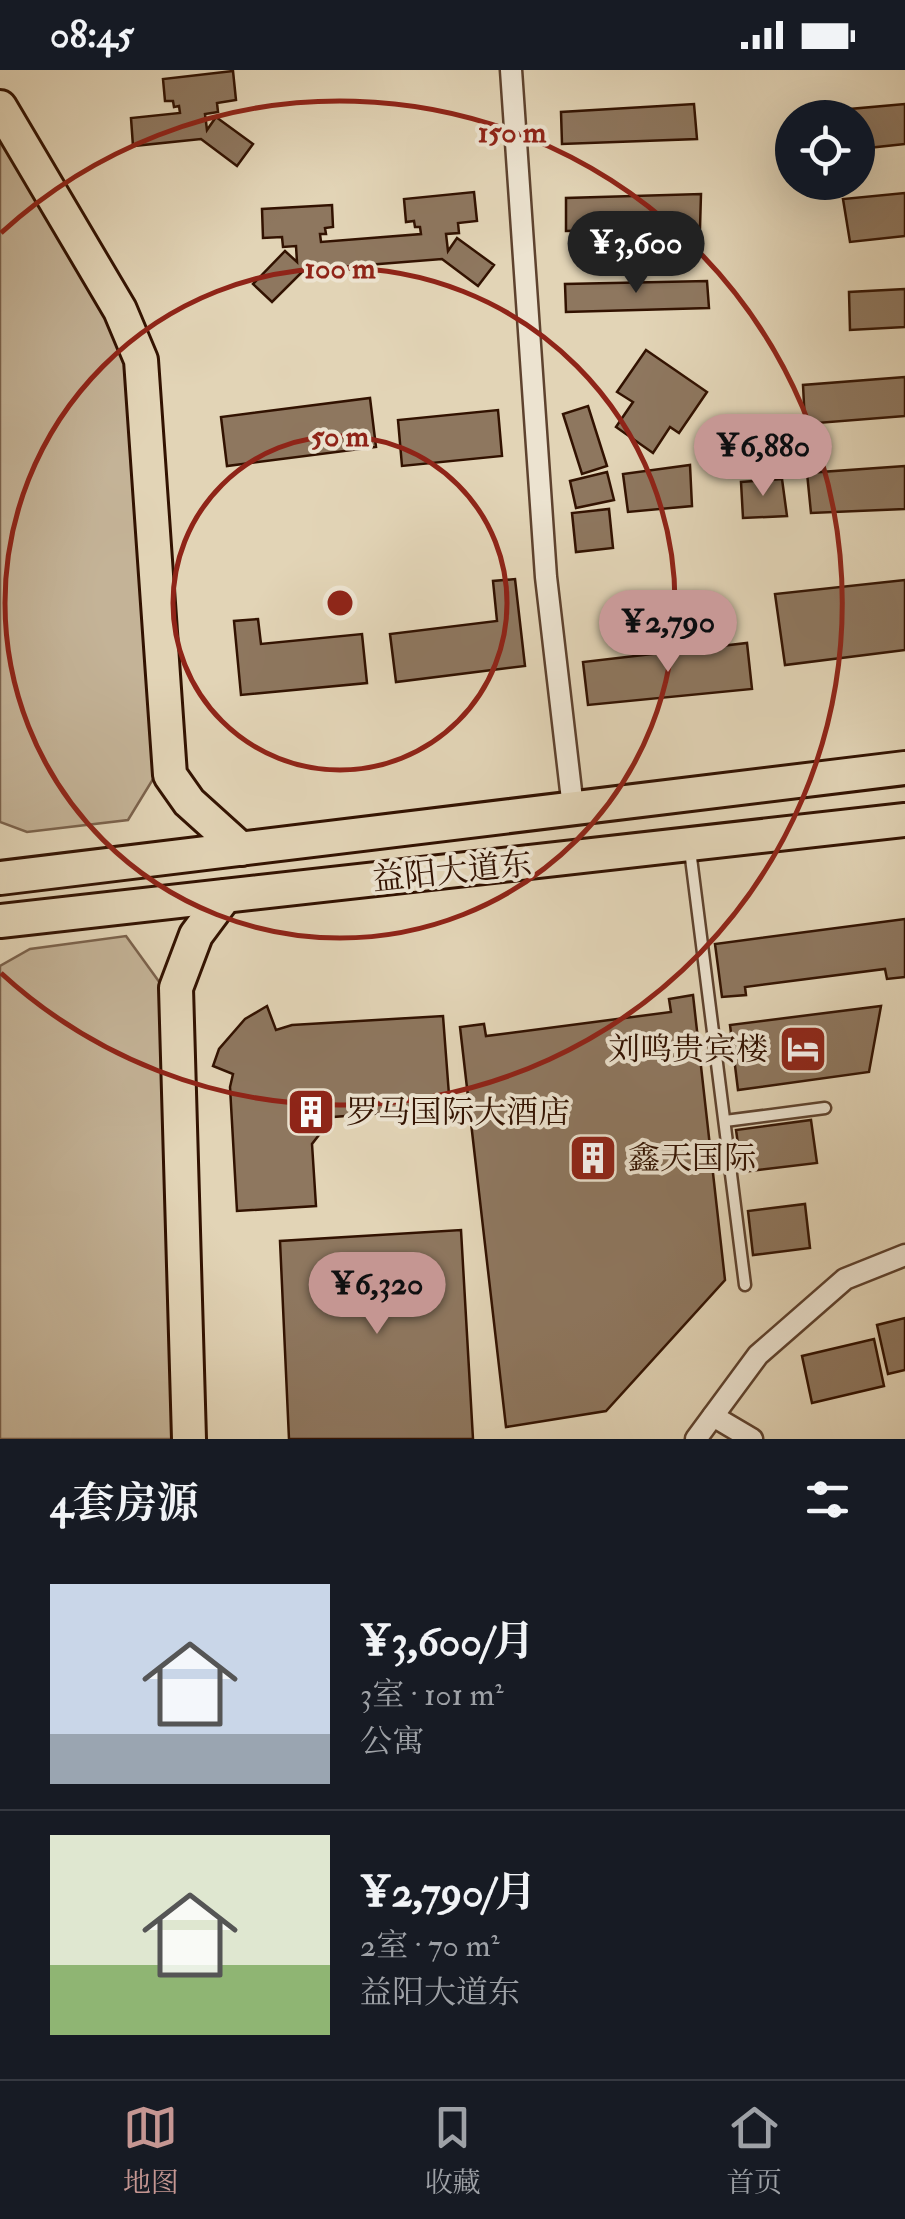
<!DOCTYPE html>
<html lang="zh">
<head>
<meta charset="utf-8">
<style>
	body { margin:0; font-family:"IM FELL Double Pica","Noto Serif SC",serif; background:#242831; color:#f1f3f6; height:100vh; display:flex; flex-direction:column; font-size:38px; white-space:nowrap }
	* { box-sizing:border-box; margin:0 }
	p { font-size:32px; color:#9ea1a6 }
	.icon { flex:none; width:55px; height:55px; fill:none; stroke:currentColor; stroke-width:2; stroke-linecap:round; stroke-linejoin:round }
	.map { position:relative; height:1369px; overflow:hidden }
	.details { display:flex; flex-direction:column; background:#171b24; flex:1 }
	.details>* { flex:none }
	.buttons { position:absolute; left:775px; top:30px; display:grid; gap:20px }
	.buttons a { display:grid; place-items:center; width:100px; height:100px; border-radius:50%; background:#171b24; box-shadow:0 10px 40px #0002; font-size:50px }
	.price { position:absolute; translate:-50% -85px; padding:0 22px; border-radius:35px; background:#c59692; color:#111; font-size:32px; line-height:65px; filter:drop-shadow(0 2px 5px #0008) }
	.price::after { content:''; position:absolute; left:50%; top:60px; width:30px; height:22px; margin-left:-15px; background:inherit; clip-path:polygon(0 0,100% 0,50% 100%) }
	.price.on { background:#222; color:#fff }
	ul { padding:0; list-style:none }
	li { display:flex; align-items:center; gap:30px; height:250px; padding:0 50px }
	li+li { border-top:2px solid #363941 }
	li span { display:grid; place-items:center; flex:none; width:280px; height:200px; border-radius:0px; color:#555 }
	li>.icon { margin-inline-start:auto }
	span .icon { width:120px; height:120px; fill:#fffc; stroke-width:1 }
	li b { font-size:42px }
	h2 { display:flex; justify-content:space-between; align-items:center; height:120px; padding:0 50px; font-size:42px }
	.status { display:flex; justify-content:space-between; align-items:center; height:70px; padding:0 50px; background:#171b24; direction:ltr }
	.status svg { height:28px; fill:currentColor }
	.tabs { display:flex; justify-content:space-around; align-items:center; height:140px; border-top:2px solid #363941; background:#171b24; font-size:28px; color:#9ea1a6 }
	.tabs a { display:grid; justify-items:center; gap:5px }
	.tabs .on { color:#c59692 }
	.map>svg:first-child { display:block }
</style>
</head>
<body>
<div class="status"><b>08:45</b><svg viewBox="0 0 49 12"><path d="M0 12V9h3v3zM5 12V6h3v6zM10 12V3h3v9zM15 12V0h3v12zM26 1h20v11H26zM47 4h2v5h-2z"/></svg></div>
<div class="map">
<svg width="905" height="1369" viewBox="0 0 905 1369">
	<rect width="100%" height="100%" fill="#e2d4b6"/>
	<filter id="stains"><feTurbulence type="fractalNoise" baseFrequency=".002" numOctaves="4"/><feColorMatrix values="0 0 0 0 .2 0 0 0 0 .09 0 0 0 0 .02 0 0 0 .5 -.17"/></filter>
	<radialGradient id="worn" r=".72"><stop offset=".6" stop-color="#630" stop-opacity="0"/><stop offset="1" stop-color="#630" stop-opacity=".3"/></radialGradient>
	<g fill="#c4b397" stroke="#7b624c" stroke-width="2.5">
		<path d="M0 52 124 278 158 701 128 750 27 762 0 752Z"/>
		<path d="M126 866 160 913 177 1369H0V896L30 879Z"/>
	</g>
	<g fill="#8e775f" stroke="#321201" stroke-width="2.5">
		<path d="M233 1 236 30 217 33 218 42 205 44 207 60 216 47 253 74 237 96 201 69 133 76 131 48 180 43 179 36 174 37 173 31H165L163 9Z"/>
		<path d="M694 34 697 69 562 74 561 42Z"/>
		<path d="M905 34V74L858 79V48H840L839 40Z"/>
		<path d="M474 122 477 151 458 153 459 163 446 164 448 181 457 168 494 195 478 216 442 189 304 200 272 232 253 214 285 181 297 192 296 176 283 177 282 167 263 168 262 139 332 135 333 157 325 158 326 164H320L321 172 421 164 420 157H415L414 151 406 152 404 129Z"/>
		<path d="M905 123V166L850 172 843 129Z"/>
		<path d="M701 124 700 158 566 161V128Z"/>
		<path d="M707 211 709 238 566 242 565 214Z"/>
		<path d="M905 219V257L850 260 849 222Z"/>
		<path d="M646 280 707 322 679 363 670 357 653 383 616 357 633 332 617 322Z"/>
		<path d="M905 307V346L805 354 803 315Z"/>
		<path d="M370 328 376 377 227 396 221 347Z"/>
		<path d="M588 336 607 396 582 404 563 344Z"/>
		<path d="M498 340 502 386 402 396 398 350Z"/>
		<path d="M690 395 692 436 628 442 623 404Z"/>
		<path d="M905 396V439L811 443 807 403Z"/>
		<path d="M607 402 614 430 576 438 570 411Z"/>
		<path d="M782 409 787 446 743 448 741 412Z"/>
		<path d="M609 439 613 478 576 482 572 443Z"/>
		<path d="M515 509 525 596 396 612 390 564 497 551 493 511Z"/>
		<path d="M905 510V580L785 595 775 524Z"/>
		<path d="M258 549 261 574 362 564 367 613 241 625 234 551Z"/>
		<path d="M747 573 752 619 588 635 583 592Z"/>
		<path d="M905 849V907L887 909 885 899 745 917 746 925 722 927 715 874Z"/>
		<path d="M693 925 725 1210 606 1341 506 1357 460 957 484 954 486 966 671 942 669 929Z"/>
		<path d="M267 936 276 960 292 955 443 946 450 1038 333 1047 312 1074 316 1136 237 1141 230 1017 233 1004 213 996 219 979 245 949Z"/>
		<path d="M881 936 869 1002 738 1020 730 955Z"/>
		<path d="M811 1050 817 1093 742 1102 736 1060Z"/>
		<path d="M805 1134 810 1178 753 1185 748 1141Z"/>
		<path d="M461 1160 473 1369H289L280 1171Z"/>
		<path d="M905 1248V1300L888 1304 877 1255Z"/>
		<path d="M874 1269 884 1316 812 1333 802 1286Z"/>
	</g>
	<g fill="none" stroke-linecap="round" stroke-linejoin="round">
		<g stroke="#5e422e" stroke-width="15">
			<g id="lane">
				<path d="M690 780 745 1215"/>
				<path d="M725 1051 825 1038"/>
			</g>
		</g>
		<g stroke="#5e422e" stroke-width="25">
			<g id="street">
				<path d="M511 0 546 507 573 738"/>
				<path d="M713 1346 752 1369"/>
				<path d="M696 1369 758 1285 845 1209 905 1185"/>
			</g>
		</g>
		<g stroke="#321201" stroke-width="38">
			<g id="primary">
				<path d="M0 37 120 240 141 290 170 705 189 732 241 779"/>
				<path d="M0 808 905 698"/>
				<path d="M0 851 905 750"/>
				<path d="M189 1369 176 918 196 865 225 826"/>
			</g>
		</g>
		<use href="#lane" stroke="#ece3d0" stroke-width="10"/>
		<use href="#street" stroke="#ece3d0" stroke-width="20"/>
		<use href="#primary" stroke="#e2d4b6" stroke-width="32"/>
	</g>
	<g fill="none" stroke="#8f2418" stroke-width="5">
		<circle cx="340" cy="533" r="167"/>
		<circle cx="340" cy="533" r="335"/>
		<path d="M1 163A502 502 0 1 1 1 903"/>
	</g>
	<defs>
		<g id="hotel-square" transform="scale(2.5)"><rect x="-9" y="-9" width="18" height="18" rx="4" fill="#8f2418" stroke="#ece3d0"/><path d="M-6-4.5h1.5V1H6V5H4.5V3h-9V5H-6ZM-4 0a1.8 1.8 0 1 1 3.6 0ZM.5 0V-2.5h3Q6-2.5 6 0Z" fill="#fff"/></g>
		<g id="building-square" transform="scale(2.5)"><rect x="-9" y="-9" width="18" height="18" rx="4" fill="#8f2418" stroke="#ece3d0"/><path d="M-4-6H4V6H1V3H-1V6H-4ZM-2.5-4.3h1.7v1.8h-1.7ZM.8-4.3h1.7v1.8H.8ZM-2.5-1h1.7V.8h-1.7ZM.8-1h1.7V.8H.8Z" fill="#fff"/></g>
	</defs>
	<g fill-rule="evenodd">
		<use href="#hotel-square" x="803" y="979"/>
		<use href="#building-square" x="311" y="1042"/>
		<use href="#building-square" x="593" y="1088"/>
	</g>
	<g text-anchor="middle" stroke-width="8" stroke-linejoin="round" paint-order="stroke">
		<g font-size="32" fill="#321201" stroke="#ece3d0">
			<text transform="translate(452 801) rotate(-6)" y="11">益阳大道东</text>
		</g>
		<g font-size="32" fill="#321201" stroke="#ece3d0" text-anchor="start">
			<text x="768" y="990" text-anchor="end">刘鸣贵宾楼</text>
			<text x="346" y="1053">罗马国际大酒店</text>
			<text x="628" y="1099">鑫天国际</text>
		</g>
	</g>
	<circle cx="340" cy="533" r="15" fill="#8f2418" stroke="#ece3d0" stroke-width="5"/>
	<g font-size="30" text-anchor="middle" font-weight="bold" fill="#8f2418" stroke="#ece3d0" stroke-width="8" stroke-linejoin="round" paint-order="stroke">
		<text x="512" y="72">150 m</text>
		<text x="340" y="208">100 m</text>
		<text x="340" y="376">50 m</text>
	</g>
	<rect width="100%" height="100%" filter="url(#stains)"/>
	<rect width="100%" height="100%" fill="url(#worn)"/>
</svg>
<div class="buttons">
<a><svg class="icon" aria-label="locate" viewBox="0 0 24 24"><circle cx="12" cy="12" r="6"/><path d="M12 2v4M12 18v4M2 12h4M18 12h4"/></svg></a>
</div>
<b class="price on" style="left:636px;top:226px">¥3,600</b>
<b class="price" style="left:763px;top:429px">¥6,880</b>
<b class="price" style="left:668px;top:605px">¥2,790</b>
<b class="price" style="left:377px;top:1267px">¥6,320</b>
</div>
<section class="details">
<h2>4套房源<svg class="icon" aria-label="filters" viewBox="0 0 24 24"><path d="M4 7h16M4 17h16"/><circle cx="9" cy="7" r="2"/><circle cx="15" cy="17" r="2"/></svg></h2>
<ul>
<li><span style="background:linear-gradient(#c9d6e8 75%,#9aa5b1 0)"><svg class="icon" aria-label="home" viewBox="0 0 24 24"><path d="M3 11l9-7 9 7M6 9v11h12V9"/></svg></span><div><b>¥3,600/月</b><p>3室 · 101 m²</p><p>公寓</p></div></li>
<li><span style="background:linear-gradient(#dfe7d0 65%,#8fb573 0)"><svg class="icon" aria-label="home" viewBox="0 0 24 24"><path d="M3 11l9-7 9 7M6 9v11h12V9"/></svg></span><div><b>¥2,790/月</b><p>2室 · 70 m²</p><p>益阳大道东</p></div></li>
</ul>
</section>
<nav class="tabs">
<a class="on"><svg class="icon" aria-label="map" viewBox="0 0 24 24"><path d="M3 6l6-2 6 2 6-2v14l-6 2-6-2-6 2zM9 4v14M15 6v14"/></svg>地图</a>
<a><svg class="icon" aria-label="saved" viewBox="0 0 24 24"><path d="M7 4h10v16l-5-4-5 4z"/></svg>收藏</a>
<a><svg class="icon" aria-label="home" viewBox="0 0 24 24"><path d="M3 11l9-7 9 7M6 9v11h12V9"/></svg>首页</a>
</nav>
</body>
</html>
